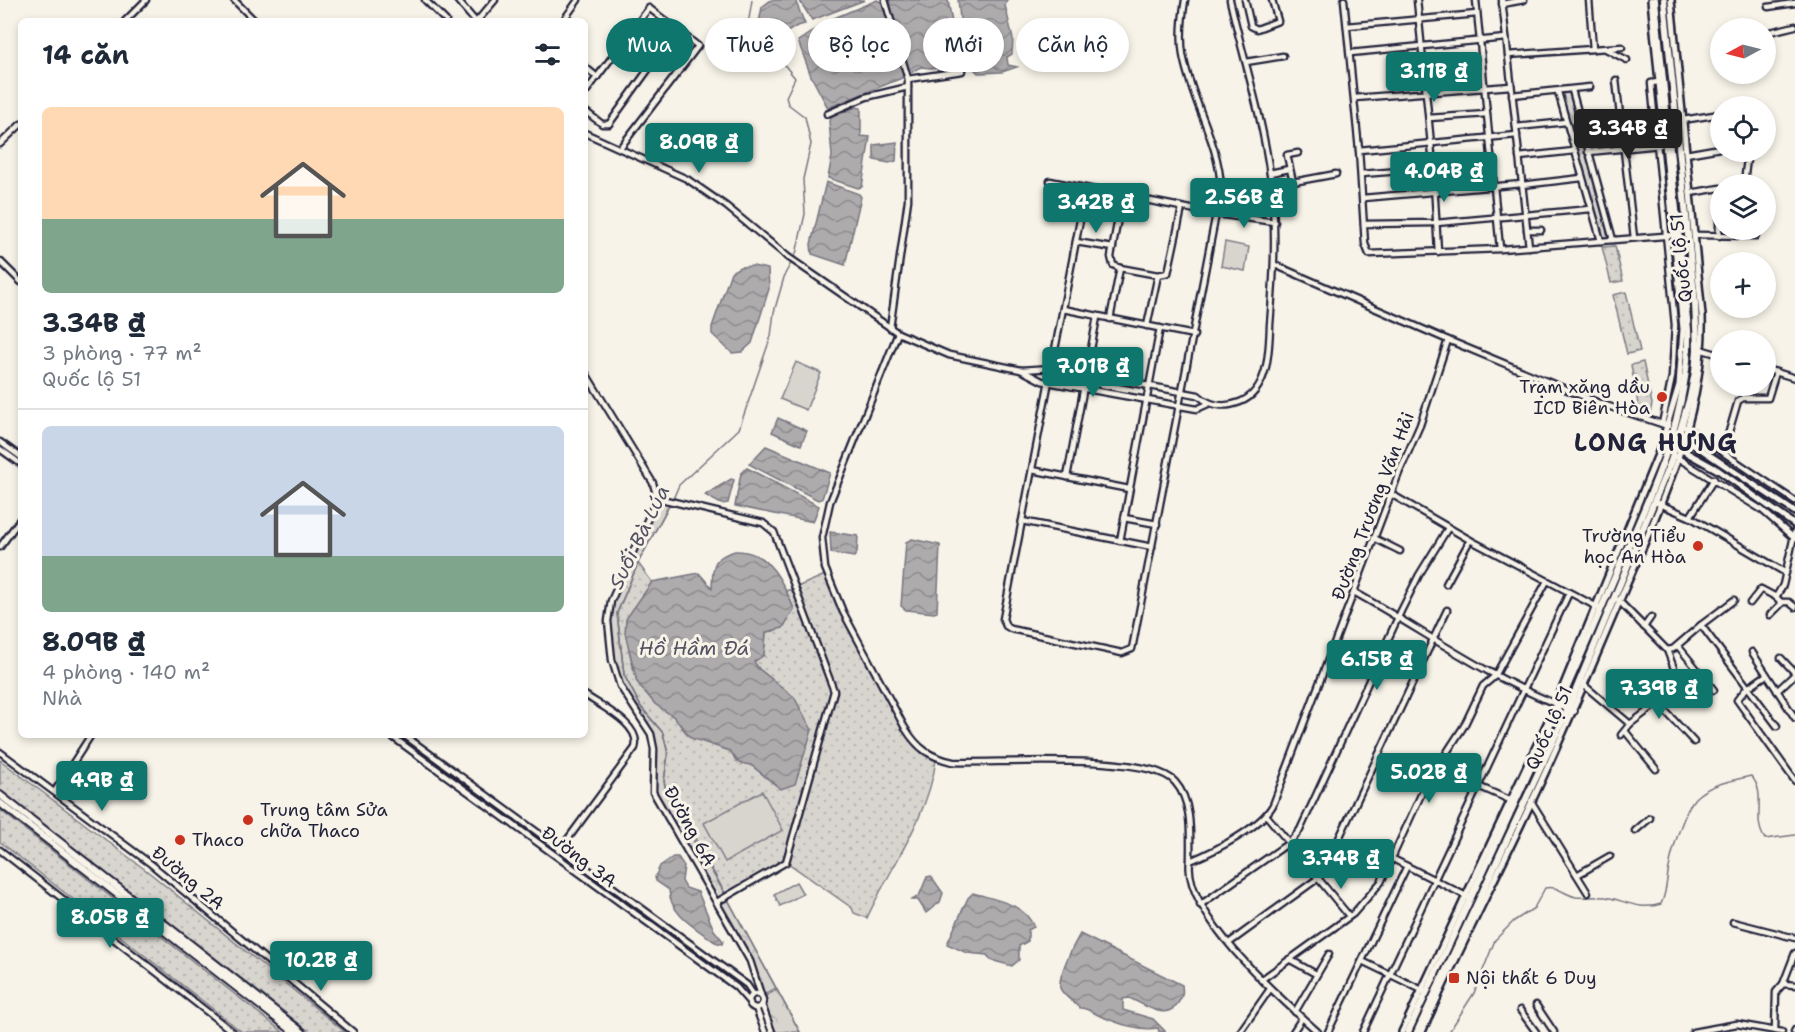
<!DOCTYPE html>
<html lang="vi">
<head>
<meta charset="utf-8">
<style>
	body { margin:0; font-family:"Shantell Sans",sans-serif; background:#f6f6f7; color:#1f2937; height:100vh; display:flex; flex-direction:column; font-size:22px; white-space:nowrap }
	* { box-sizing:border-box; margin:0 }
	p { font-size:20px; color:#747a83 }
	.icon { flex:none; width:33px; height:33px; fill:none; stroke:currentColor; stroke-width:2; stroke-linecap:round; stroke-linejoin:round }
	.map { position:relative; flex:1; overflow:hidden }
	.panel { position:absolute; left:18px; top:18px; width:570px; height:720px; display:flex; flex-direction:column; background:#fff; border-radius:9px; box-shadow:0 3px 9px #0003 }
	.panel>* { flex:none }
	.guide { position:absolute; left:606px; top:18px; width:570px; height:54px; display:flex; gap:12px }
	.needle { width:39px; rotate:263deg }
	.controls { position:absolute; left:1710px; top:18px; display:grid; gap:12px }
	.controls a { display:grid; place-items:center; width:66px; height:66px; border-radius:50%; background:#fff; box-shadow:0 3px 9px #0003; font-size:30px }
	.price { position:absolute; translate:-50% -51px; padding:0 14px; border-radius:6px; background:#0f766e; color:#fff; font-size:20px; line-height:39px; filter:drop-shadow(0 2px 3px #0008) }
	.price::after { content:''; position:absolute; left:50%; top:36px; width:18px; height:14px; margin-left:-9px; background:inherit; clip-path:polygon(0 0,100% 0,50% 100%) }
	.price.on { background:#222; color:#fff }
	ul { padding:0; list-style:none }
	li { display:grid; align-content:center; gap:12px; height:318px; padding:0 24px }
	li+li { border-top:2px solid #e0e1e3 }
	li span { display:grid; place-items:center; height:186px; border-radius:9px; color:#555 }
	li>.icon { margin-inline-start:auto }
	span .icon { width:108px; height:108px; fill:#fffc; stroke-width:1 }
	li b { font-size:26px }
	h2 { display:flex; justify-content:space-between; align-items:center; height:72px; padding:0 24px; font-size:26px }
	.tag { padding:0 21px; border-radius:27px; background:#fff; box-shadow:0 3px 9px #0003; font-size:21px; line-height:54px }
	.tag.on { background:#0f766e; color:#fff }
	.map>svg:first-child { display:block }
</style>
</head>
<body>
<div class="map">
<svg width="1795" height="1032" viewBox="0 0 1795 1032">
	<defs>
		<pattern id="grass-dots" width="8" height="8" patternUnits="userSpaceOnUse" patternTransform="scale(1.5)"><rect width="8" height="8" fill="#d8d5cf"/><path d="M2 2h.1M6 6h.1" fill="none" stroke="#b9b7b3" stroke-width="1.8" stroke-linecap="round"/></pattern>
		<pattern id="forest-crowns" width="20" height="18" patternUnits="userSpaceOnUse" patternTransform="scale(1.5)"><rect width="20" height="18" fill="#d8d5cf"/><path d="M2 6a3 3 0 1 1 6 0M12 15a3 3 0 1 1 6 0" fill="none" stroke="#b9b7b3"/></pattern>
		<pattern id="water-waves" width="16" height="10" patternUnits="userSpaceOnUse" patternTransform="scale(1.5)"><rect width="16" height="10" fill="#aeabad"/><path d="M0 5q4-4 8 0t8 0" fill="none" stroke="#8d8b8e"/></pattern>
	</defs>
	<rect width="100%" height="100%" fill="#f7f3e8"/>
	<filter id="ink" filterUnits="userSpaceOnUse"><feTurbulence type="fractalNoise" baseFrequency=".0167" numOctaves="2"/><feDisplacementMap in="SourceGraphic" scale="12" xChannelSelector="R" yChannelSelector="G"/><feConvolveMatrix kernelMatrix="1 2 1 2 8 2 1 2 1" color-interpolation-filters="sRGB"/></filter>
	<g filter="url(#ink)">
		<g fill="url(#grass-dots)" stroke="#7d7c85" stroke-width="1.5">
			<path d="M1615 246 1623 281 1611 283 1602 247Z"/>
			<path d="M1626 292 1640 351 1627 354 1613 295Z"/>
			<path d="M1643 362 1652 404 1649 418 1640 415 1631 365Z"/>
			<path d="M638 563 652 582 637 606 629 650 637 682 655 704 674 717 688 735 731 751 736 761 751 765 777 786 784 787 792 783 794 697 759 669 754 662 765 646 766 632 774 631 794 609 786 591 794 588 832 691 822 734 824 735 835 699 834 683 797 587 825 575 842 612 904 729 920 750 936 760C928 818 891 866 867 918L854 913 852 908 785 861 726 895 692 833 667 795 664 781 668 754 663 733 641 707 624 675 617 613Z"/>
			<path d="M395 735H400L545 842 544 844Z"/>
			<path d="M0 760 151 874 345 1032H310L0 790Z"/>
			<path d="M0 810 283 1032H242L0 842Z"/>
			<path d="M575 864 745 987 749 994 748 996 744 990 573 866Z"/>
		</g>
		<g fill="url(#forest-crowns)" stroke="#7d7c85" stroke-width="1.5">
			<path d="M1571 92 1611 238 1602 239 1560 94Z"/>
			<path d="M658 499 671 502 638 563 617 613 624 675 641 707 663 733 668 754 664 781 667 795 692 833 776 988 764 995 757 991 751 961 654 791 653 733 629 699 614 659 610 621 613 601Z"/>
			<path d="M777 990 800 1032H775L765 1005V996Z"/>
		</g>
		<g fill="#d8d5cf" stroke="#7d7c85" stroke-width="1.5">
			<path d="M1225 242 1249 247 1245 271 1221 266Z"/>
			<path d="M796 362 821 373 806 410 780 399Z"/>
			<path d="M762 791 783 830 725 862 704 823Z"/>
			<path d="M796 882 803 894 780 906 774 894Z"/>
		</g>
		<g fill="url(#water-waves)" stroke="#76747f" stroke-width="1.5">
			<path d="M771 0H795L805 24 797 26 772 41 758 28 762 7Z"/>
			<path d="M799 0H865L812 20Z"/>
			<path d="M877 0 883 3 903 71 902 78 828 108 811 76 798 41 832 19Z"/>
			<path d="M889 0H948L959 62 940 69 921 67 909 73Z"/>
			<path d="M958 0H1008L1005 5 1013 39 1012 54 1007 57 1008 65 1017 67 1002 72 978 73C960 59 961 21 958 0Z"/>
			<path d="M856 107 861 108V136L870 137 862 187 858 188 828 178 832 156 829 121 832 117Z"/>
			<path d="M897 142 896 161 889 163 874 160V145Z"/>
			<path d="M826 182 859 194 861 197 845 265 812 254 811 244Z"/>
			<path d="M753 266 768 269 769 289 752 343 742 352 732 353 712 334V327L731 272 740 267Z"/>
			<path d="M778 418 807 431 801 445 772 432Z"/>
			<path d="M766 446 830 473 822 499 818 500 749 464Z"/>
			<path d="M747 468 819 506 813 522 735 506 741 473Z"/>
			<path d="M731 479 734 480 728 503 721 504 705 495Z"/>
			<path d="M830 532 858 536 857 553 854 557 831 553Z"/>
			<path d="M912 539 940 545 937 612 934 613 906 610 901 606 906 542Z"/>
			<path d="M735 551C769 550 783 582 794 609L783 628 766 632 764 655 754 662 759 669 794 697 812 730 795 784 781 789 751 765 739 763 730 751 691 738 674 717 655 704 637 682 625 633 626 619 652 582 699 573 712 588C713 566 711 558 735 551Z"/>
			<path d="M673 857H678L684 866 682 881 686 888 698 892 714 930 723 941 722 944 715 942C696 928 670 915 669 890L656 881 655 877 660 866Z"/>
			<path d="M931 876 943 893 940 902 926 913 918 900H912L919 896 927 877Z"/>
			<path d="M973 893C996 900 1024 903 1034 927L1028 930V941L1019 946V960L1012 966 991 960 987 955 967 953 947 944 968 898Z"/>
			<path d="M1080 934 1182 985C1183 992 1183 997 1178 1003 1166 1022 1146 1005 1129 998L1123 999V1010L1153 1019 1166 1032H1159L1158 1028C1137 1031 1117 1023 1098 1015 1091 1012 1088 1008 1080 1008 1075 1003 1062 995 1060 988 1058 975 1073 946 1080 934Z"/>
		</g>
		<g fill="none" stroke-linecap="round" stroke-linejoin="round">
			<g stroke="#76747f" stroke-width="1.5">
				<path d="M673 499 679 485 739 429 771 336 774 312 785 274 796 254 805 214 803 179 811 144 805 117 788 104 786 97 795 78 774 52 747 31 752 0"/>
				<path d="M670 503 638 563 617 613 624 675 641 707 663 733 668 754 664 781 667 795 725 894"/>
				<path d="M727 898 800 1032"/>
				<path d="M1449 1032 1474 993 1495 940 1514 921 1534 908 1545 888C1557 885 1565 895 1576 897 1586 898 1595 896 1605 897 1624 900 1640 911 1661 904 1667 892 1666 881 1669 868 1672 851 1684 811 1695 798 1709 784 1733 780 1751 776 1768 794 1751 819 1765 839L1795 835"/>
			</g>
			<g stroke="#22223b" stroke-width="9">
				<g id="minor">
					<path d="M234 0 255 21"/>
					<path d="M425 0 446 21"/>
					<path d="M457 0 475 21"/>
					<path d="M885 0 908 79"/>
					<path d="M1245 0 1251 26 1257 29 1278 21 1272 0"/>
					<path d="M1344 0 1359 150 1365 244 1369 254 1501 249 1676 235"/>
					<path d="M1417 0 1433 165 1438 252"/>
					<path d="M1476 0 1500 249"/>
					<path d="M1502 0 1529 247"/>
					<path d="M1589 0 1593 49"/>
					<path d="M1502 4 1524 0"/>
					<path d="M1768 7 1795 3"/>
					<path d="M125 21 146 0"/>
					<path d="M477 21 495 0"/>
					<path d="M563 21 578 0"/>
					<path d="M1347 26 1477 14"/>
					<path d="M1766 33 1795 26"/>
					<path d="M1606 49 1627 60"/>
					<path d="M1350 53 1506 38"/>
					<path d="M1508 55 1622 47"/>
					<path d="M1246 62 1283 56"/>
					<path d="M585 67 597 77"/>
					<path d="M1616 80 1634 238"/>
					<path d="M1659 82 1651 83 1675 325 1672 377 1662 424"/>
					<path d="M1572 90 1613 240"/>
					<path d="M1558 92 1601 241"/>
					<path d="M585 93 649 8 698 46 620 148"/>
					<path d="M1512 95 1590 87"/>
					<path d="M1355 98 1511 86"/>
					<path d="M585 111 602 124H609L658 56"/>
					<path d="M827 114 866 97 908 87"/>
					<path d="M1429 118 1487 114"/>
					<path d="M1683 120 1720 114"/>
					<path d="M1516 127 1566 122"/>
					<path d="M585 133 687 179 726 206 788 257 898 333 949 355 1021 370 1042 381 1197 409 1208 404"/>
					<path d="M0 144 21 124"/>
					<path d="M1359 150 1517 135"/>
					<path d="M1588 152 1660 145"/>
					<path d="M1298 153 1287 155 1293 182 1336 174"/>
					<path d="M1686 154 1720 148"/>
					<path d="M1519 157 1574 151"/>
					<path d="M1270 173 1289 169"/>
					<path d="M1361 174 1492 164"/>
					<path d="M1050 181 1216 214 1275 222"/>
					<path d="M1739 184 1744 182 1748 152"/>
					<path d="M1522 185 1582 178"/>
					<path d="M1086 189 1003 619 1006 626 1011 629 1122 653 1132 649 1221 188C1219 141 1191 101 1183 55 1180 37 1182 18 1185 0"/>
					<path d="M1690 193 1720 188"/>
					<path d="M1363 198 1522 184"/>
					<path d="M1719 220V236"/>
					<path d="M1364 224 1436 223 1591 209"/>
					<path d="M1527 230H1541"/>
					<path d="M1694 235 1756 236"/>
					<path d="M1076 242 1113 248"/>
					<path d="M0 261 21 282"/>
					<path d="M1275 265 1448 340"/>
					<path d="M1120 268 1158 275"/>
					<path d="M1063 309 1194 335"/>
					<path d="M1110 319 1120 268 1113 265 1111 257 1122 196"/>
					<path d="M1147 326 1158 275 1168 273 1182 208"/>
					<path d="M890 328 908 200V79L962 71"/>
					<path d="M898 333 830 502 822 538 825 568 843 612 905 728C918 749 930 757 953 762 996 764 1149 752 1175 782 1193 802 1190 836 1190 861"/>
					<path d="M1703 350 1720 355"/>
					<path d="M1766 369 1795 378"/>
					<path d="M1021 370 1052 368 1198 395C1210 406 1225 408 1240 402 1269 391 1269 350 1270 325 1274 275 1277 225 1270 174 1262 115 1243 58 1230 0"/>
					<path d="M585 372 653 483 657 498 611 601 608 621 612 660 620 686 651 734 654 749 653 792 750 961 761 995"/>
					<path d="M1685 427 1795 501"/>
					<path d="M0 442 21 457"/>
					<path d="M0 449 21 464"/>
					<path d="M1723 452 1738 401 1743 398H1768L1776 372"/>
					<path d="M1676 457 1762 510 1795 539"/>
					<path d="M1032 470 1129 489"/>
					<path d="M1067 477 1097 317"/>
					<path d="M1391 494 1470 540 1599 608"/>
					<path d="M657 498 763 523 774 532 834 691 786 862 717 902"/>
					<path d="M1655 502 1692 518 1786 573"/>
					<path d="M1690 517 1714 479"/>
					<path d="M1124 518 1157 524"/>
					<path d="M1022 521 1152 547"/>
					<path d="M1374 538 1400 551"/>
					<path d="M1120 541 1160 328"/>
					<path d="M0 547 21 518"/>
					<path d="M1446 584 1470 540"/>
					<path d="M1354 592C1421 629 1484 675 1556 704"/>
					<path d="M1618 600 1667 650 1673 649 1701 625 1777 726"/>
					<path d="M1782 602H1789L1795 607"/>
					<path d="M1750 603 1761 589 1776 597 1783 585 1795 531"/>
					<path d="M1770 615 1782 603 1776 597"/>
					<path d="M1701 625 1734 600"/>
					<path d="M1644 627 1651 617"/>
					<path d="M1678 646 1714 690"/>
					<path d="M1752 652 1795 718"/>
					<path d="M1781 658 1795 673"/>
					<path d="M1765 676 1746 689 1737 700 1795 781"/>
					<path d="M1585 686 1630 724"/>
					<path d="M1659 686 1675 671 1667 650"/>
					<path d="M1777 691 1795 674"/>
					<path d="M1625 731 1656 769"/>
					<path d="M390 735 736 987 750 1003"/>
					<path d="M404 735 747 985 753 994"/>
					<path d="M1621 735 1630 724 1658 703 1694 742"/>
					<path d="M0 752 151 864 353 1032"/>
					<path d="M1478 786 1512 801"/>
					<path d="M55 791 91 735"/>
					<path d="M1531 801 1588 893"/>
					<path d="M1267 816 1349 916"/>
					<path d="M1635 831 1650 818"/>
					<path d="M0 850 233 1032"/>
					<path d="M559 851 635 748C642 725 602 707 585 695"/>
					<path d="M1393 859 1468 897"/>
					<path d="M1577 875 1610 856"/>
					<path d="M1200 905 1290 842 1300 830 1401 611 1419 575 1448 528"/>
					<path d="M1733 922 1795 938"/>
					<path d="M1229 943 1317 879 1324 870 1447 610"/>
					<path d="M1289 959 1316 974"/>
					<path d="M1362 961 1424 991"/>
					<path d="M1261 980 1353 914 1381 882 1425 786 1464 726 1483 686 1495 676 1547 581"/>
					<path d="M1783 984 1795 953"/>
					<circle cx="756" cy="1001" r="7"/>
					<path d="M762 1005 772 1032"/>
					<path d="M1536 1005 1554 1032"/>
					<path d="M756 1008 765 1032"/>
					<path d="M1520 1010 1536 1032"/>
					<path d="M1295 1012 1329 954"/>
					<path d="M1775 1030 1776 992 1783 984 1795 985"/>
					<path d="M1240 1032 1270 989"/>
					<path d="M1293 1032 1302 1018"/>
					<path d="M1318 1032C1282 1000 1182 913 1190 861 1215 851 1260 828 1273 805L1399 473 1420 425 1448 340 1599 403 1668 426"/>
					<path d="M1328 1032 1407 866"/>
					<path d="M1363 1032 1569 593"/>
					<path d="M1693 1032 1737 1024 1782 1032"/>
					<path d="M1794 1032 1795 1030"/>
				</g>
			</g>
			<g stroke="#22223b" stroke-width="10">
				<g id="major">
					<path d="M1684 438 1795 512"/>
					<path d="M1680 449 1718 470 1795 525"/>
					<path d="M1402 1032 1556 704 1659 452 1679 385 1683 329 1651 0"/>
					<path d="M1422 1032C1456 955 1495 880 1531 803 1563 736 1591 668 1620 600 1659 507 1705 418 1702 315L1671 0"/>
				</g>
			</g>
			<g stroke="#22223b" stroke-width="10">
				<g id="highway">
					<path d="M1556 704 1574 711"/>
					<path d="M0 795 302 1032"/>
					<path d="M0 803 294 1032"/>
					<path d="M1408 1032C1476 887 1544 743 1607 595 1642 512 1691 421 1688 329L1655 0"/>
					<path d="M1417 1032 1568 709 1671 461 1690 397 1695 372 1697 349 1695 304 1664 0"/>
				</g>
			</g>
			<use href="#minor" stroke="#f7f3e8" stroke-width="4.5"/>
			<use href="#major" stroke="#f7f3e8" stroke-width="5"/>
			<use href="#highway" stroke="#f7f3e8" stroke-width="6"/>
		</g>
	</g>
	<g fill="#c8321e" stroke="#f7f3e8" stroke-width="2">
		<circle cx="1662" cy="397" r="6"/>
		<circle cx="1698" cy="546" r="6"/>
		<circle cx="248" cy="820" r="6"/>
		<circle cx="180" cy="840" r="6"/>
		<rect x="1448" y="972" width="12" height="12" rx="3"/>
	</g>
	<g text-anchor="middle" stroke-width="6" stroke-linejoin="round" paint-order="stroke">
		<g font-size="18" fill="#22223b" stroke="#f7f3e8">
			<text transform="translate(1681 258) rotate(-96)" y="6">Quốc lộ 51</text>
			<text transform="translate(1373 506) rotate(-69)" y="6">Đường Trương Văn Hải</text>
			<text transform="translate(1549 728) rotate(-66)" y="6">Quốc lộ 51</text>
			<text transform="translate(690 826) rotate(61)" y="6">Đường 6A</text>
			<text transform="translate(579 857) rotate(37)" y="6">Đường 3A</text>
			<text transform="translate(188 878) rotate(40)" y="6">Đường 2A</text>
		</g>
		<g font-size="18" fill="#22223b" stroke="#f7f3e8" text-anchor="start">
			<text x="1650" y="393" text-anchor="end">Trạm xăng dầu<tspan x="1650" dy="21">ICD Biên Hòa</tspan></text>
			<text x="1686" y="542" text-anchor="end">Trường Tiểu<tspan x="1686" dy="21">học An Hòa</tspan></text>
			<text x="260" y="816">Trung tâm Sửa<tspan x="260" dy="21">chữa Thaco</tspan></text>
			<text x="192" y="846">Thaco</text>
			<text x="1466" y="984">Nội thất 6 Duy</text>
		</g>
		<g font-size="20" font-style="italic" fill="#535263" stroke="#f7f3e8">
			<text transform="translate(639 537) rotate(-64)" y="7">Suối Bà Lúa</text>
			<text x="694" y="655">Hồ Hầm Đá</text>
		</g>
		<g font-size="24" font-weight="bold" letter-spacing="1.5" fill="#22223b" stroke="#f7f3e8">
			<text x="1656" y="451">LONG HƯNG</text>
		</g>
	</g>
</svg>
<div class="controls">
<a><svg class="needle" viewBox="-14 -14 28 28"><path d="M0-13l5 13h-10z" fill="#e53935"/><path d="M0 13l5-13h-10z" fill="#747a83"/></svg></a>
<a><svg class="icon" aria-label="locate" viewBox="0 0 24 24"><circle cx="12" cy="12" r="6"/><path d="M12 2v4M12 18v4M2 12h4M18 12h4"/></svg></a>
<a><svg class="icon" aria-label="layers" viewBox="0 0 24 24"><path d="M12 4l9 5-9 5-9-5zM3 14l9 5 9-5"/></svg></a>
<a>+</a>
<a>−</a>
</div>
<b class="price" style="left:1434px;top:103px">3.11B ₫</b>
<b class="price on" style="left:1628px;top:160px">3.34B ₫</b>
<b class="price" style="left:699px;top:174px">8.09B ₫</b>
<b class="price" style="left:1444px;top:203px">4.04B ₫</b>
<b class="price" style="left:1244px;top:229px">2.56B ₫</b>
<b class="price" style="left:1096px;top:234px">3.42B ₫</b>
<b class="price" style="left:1093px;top:398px">7.01B ₫</b>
<b class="price" style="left:1377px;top:691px">6.15B ₫</b>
<b class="price" style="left:1659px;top:720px">7.39B ₫</b>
<b class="price" style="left:1429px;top:804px">5.02B ₫</b>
<b class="price" style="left:102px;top:812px">4.9B ₫</b>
<b class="price" style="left:1341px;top:890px">3.74B ₫</b>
<b class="price" style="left:110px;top:949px">8.05B ₫</b>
<b class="price" style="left:321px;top:992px">10.2B ₫</b>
<div class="guide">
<a class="tag on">Mua</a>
<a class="tag">Thuê</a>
<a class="tag">Bộ lọc</a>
<a class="tag">Mới</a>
<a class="tag">Căn hộ</a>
</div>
<section class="panel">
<h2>14 căn<svg class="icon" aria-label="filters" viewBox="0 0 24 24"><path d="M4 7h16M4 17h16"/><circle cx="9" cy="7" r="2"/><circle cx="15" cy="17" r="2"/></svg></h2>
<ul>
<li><span style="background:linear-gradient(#ffd9b3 60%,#7fa58c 0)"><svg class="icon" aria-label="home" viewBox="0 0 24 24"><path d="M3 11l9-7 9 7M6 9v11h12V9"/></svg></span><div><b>3.34B ₫</b><p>3 phòng · 77 m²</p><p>Quốc lộ 51</p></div></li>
<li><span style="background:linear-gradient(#c9d6e8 70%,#7fa58c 0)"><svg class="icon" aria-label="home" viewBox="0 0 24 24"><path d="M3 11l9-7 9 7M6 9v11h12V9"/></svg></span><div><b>8.09B ₫</b><p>4 phòng · 140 m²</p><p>Nhà</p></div></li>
</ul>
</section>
</div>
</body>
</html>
